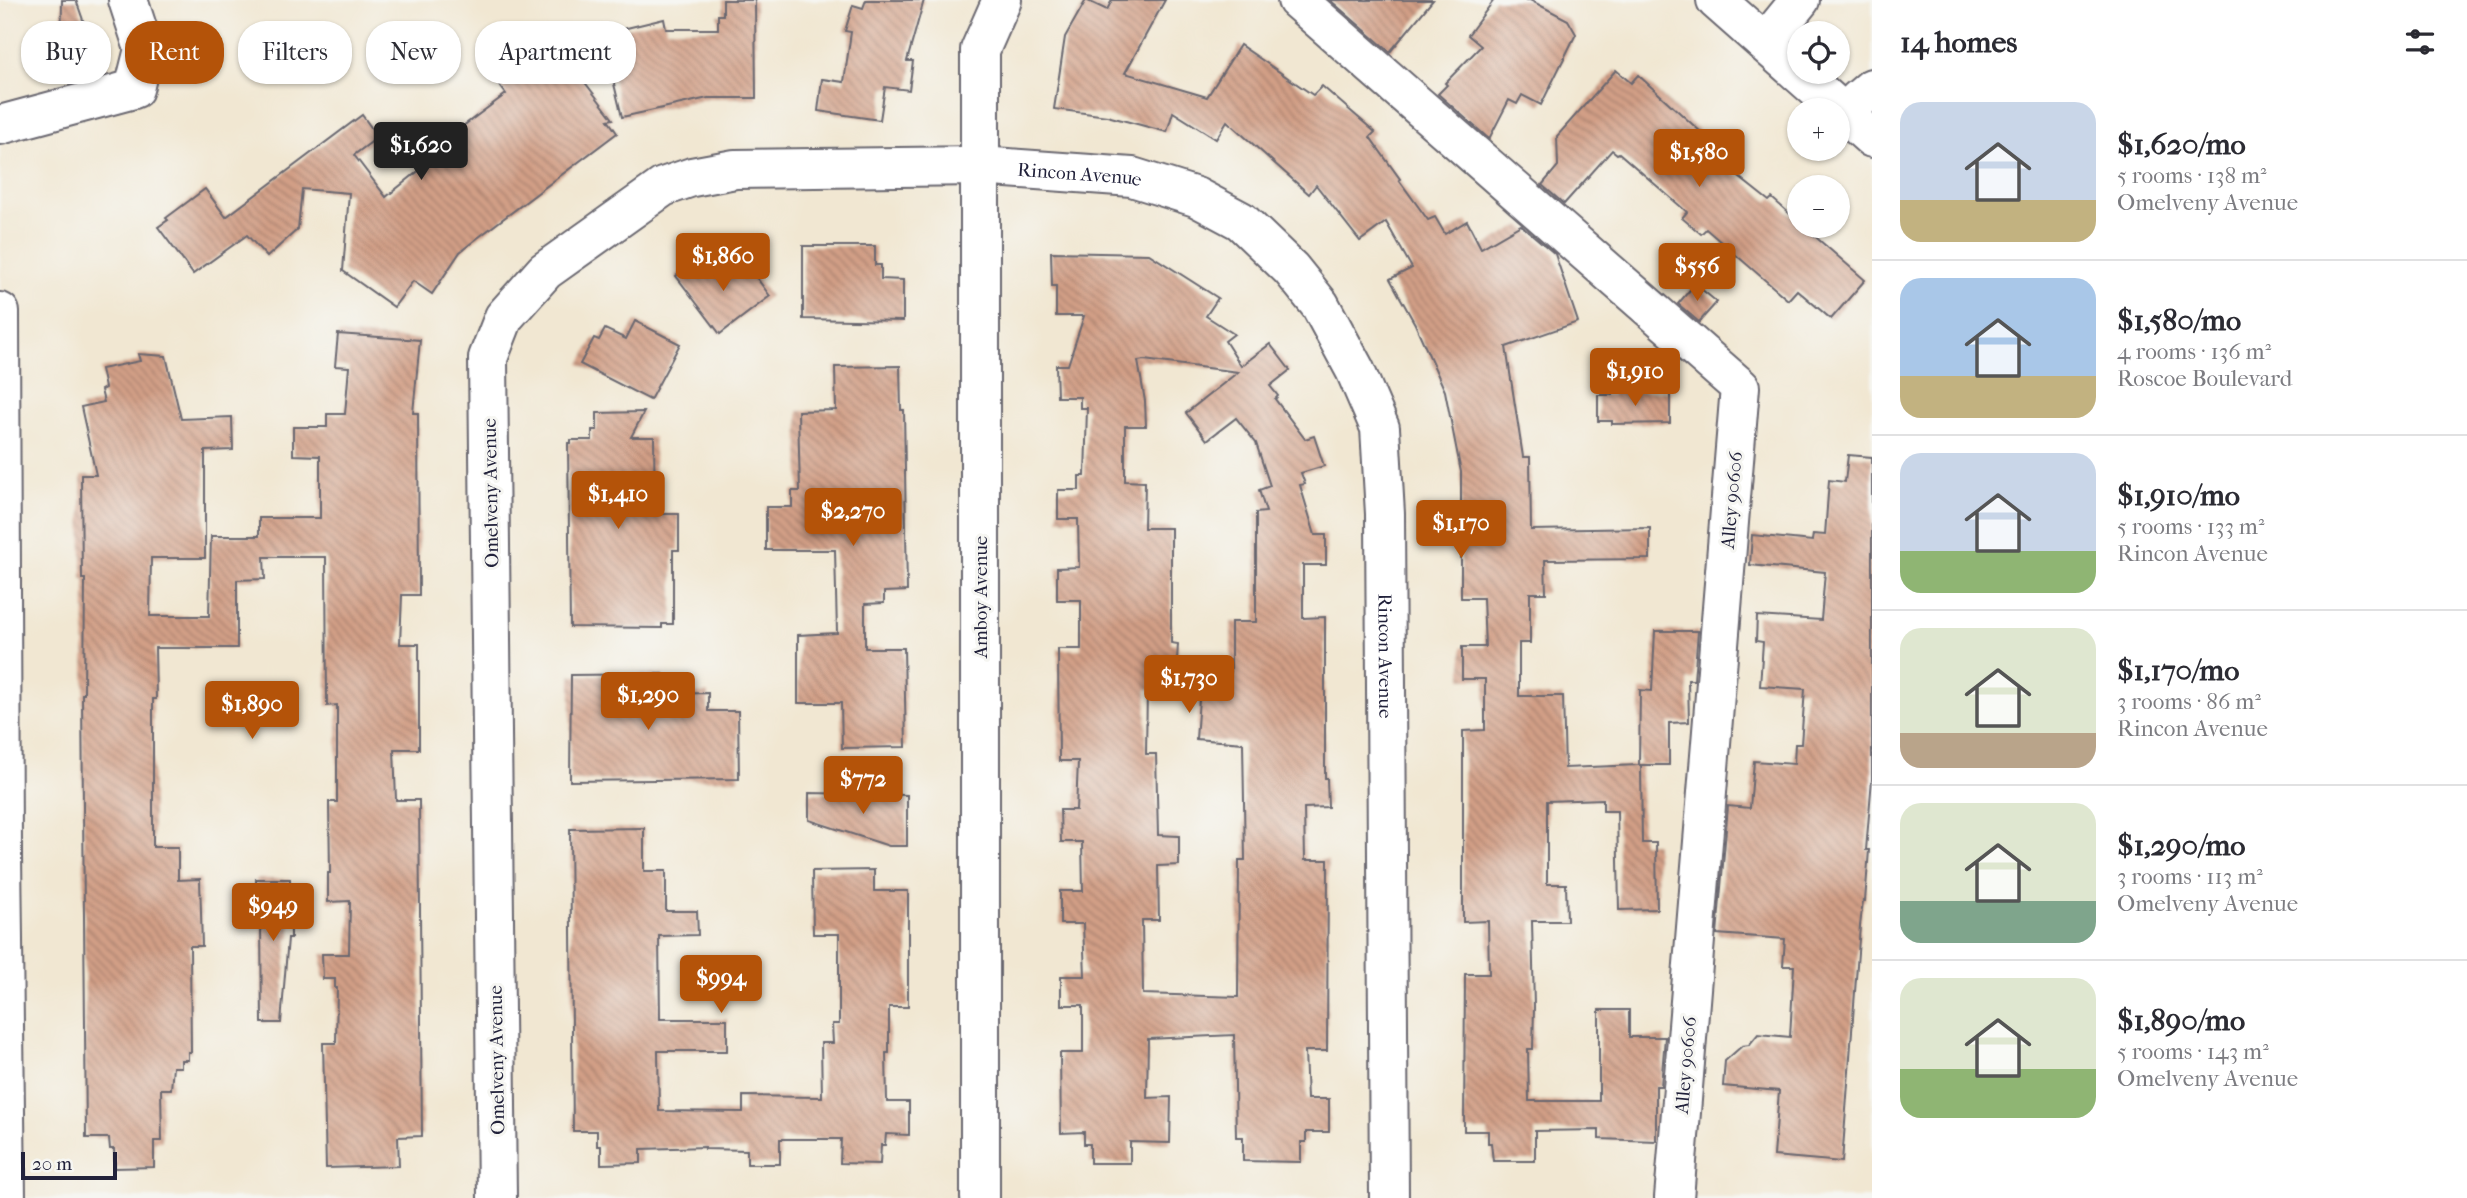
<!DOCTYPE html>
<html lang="en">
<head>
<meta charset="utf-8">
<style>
	body { margin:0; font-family:"IM FELL French Canon",serif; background:#f7f7f7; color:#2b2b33; height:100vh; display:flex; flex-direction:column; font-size:26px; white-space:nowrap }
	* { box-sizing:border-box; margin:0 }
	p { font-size:23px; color:#7c7c81 }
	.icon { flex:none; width:38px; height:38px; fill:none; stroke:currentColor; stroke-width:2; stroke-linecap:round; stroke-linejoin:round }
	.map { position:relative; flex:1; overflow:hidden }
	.panel { display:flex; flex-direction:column; background:#fff; width:595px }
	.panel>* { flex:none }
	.top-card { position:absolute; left:21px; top:21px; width:665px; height:63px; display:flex; gap:14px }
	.fabs { position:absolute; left:1787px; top:21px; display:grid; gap:14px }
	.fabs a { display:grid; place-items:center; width:63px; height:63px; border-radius:50%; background:#fff; box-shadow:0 2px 5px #0004; font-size:35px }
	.scale { position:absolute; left:21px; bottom:18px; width:96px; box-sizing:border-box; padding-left:7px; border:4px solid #22223b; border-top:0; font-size:19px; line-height:24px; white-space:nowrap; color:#22223b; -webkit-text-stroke:5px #f6f6f2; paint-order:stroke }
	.price { position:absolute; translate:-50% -60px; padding:0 16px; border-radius:7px; background:#b45309; color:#fff; font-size:23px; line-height:46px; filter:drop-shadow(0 2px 4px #0008) }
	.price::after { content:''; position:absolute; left:50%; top:42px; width:21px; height:16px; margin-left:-10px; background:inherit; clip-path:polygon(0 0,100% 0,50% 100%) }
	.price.selected { background:#222; color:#fff }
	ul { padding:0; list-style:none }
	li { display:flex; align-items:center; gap:21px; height:175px; padding:0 28px }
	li+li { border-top:2px solid #e1e1e2 }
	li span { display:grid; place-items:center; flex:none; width:196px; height:140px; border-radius:21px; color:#555 }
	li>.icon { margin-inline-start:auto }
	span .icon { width:84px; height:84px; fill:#fffc; stroke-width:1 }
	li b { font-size:30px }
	h2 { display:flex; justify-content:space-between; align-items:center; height:84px; padding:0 28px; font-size:30px }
	.tag { padding:0 24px; border-radius:28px; background:#fff; box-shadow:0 2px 5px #0004; font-size:24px; line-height:63px }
	.tag.selected { background:#b45309; color:#fff }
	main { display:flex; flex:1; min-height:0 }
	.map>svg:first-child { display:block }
</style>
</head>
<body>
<main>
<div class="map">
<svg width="1872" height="1198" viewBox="0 0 1872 1198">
	<defs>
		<pattern id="building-back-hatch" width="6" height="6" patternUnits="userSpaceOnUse" patternTransform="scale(1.75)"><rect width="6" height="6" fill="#d29f86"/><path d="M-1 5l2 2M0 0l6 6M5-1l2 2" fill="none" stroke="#aa816f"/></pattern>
	</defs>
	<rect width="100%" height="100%" fill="#f6f6f2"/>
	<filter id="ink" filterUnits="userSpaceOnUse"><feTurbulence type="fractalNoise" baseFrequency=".0143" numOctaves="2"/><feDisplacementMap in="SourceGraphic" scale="14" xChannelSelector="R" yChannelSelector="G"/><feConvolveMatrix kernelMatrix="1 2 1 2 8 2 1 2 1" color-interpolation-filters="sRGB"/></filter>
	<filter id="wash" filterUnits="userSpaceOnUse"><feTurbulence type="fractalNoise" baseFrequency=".00686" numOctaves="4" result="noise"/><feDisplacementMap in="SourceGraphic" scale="28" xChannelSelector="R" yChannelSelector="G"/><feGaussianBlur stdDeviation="1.57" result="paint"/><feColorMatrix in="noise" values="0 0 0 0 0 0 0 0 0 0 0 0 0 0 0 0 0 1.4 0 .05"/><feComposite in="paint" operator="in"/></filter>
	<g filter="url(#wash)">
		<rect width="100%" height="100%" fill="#f1e7d2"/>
		<g id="blocks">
			<g fill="url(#building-back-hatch)" fill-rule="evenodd">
				<path d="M62 0H76L97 60 61 58Z"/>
				<path d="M723 0H755L756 98H708L622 117 602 34 664 19 666 29H718V15H723Z"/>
				<path d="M866 0H924L907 61H913L909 90 885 87 880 120 818 111 822 79 844 82 851 32 845 31 853 5 863 8Z"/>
				<path d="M1086 0 1107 10 1112 0H1165L1125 73 1207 97 1240 45 1313 95 1322 86 1375 132 1370 137 1400 179 1399 180 1428 220 1435 217 1445 234 1467 221 1481 248 1521 225 1555 254 1578 322 1506 347 1523 457H1530L1531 530 1650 528V559L1545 560 1546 593H1530V643H1519V696H1563L1565 768 1639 765 1640 690 1652 691 1655 631H1698L1694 680H1688L1689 722 1669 723V765H1641L1642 843H1656L1657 909 1619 910 1617 811H1603V799L1547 801V884H1566L1567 921H1532L1534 1007 1533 1049H1528L1529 1101H1599V1010H1629V1037H1665L1661 1086H1656V1141L1599 1139V1130L1535 1131V1161H1493L1491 1143H1488V1131H1464L1465 974H1489L1488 921 1463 922V731L1485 730V679H1462V647H1485L1483 598H1461V472L1445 391 1415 324 1390 279 1412 268 1386 222 1360 241 1316 185 1309 194 1227 121 1216 139 1173 112 1167 132 1107 116 1054 109 1065 37Z"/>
				<path d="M1330 0H1433L1390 52Z"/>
				<path d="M1494 0H1530L1568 20 1576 34 1541 105 1522 95 1517 104 1509 100 1489 139 1438 94 1447 85 1445 83 1481 46 1468 35Z"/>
				<path d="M537 34 552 56 560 50 613 119 608 120 617 133 475 240 460 252 432 294 413 281 394 307 343 271 349 193 302 189 298 229 267 257 247 235 193 274 158 227 168 220 166 218 205 189 226 217 362 115 378 137 354 155 386 197 452 144 447 138 506 94 489 71Z"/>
				<path d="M1616 70 1631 83 1638 75 1712 142 1710 144 1730 160 1725 166 1769 201 1772 198 1799 222V226H1803L1865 280 1831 319 1797 290 1788 300 1706 229 1701 234 1682 218 1687 212 1619 153 1617 154 1612 150 1564 204 1542 185 1558 166 1557 136Z"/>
				<path d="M803 246H875V265H881V279L903 280V321L803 319Z"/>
				<path d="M1051 252 1149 254 1218 298 1206 316 1234 334 1225 341 1241 366 1270 344 1290 370 1270 386 1278 396 1275 399 1305 439 1314 436 1324 466 1301 473 1305 484 1300 485 1315 535H1326V565H1303V618L1325 617V778H1327L1328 807 1304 808 1305 860H1328L1327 1051H1305L1307 1099H1329V1132H1306V1142H1301V1162L1243 1161V1137H1236L1234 1035 1148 1039 1147 1098 1171 1097 1170 1143 1130 1142V1163H1090V1144H1084V1132L1061 1133 1060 1053H1083V1005H1061V976H1085L1083 924H1060V891H1083L1082 842H1061L1060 810H1076L1078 761H1059L1058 649H1081V600H1057V568L1079 567 1078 519H1058V490H1079V476H1085L1087 408H1080V397H1057L1056 365H1068L1084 316H1056V286H1052ZM1144 360 1238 372 1186 413 1207 440 1236 418 1256 443 1270 486 1259 490 1266 512 1256 513V622H1231V672L1201 673 1196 739 1243 743 1245 860H1239L1238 997 1143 994 1142 920H1159L1158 866 1179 865V836L1158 835 1156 754H1146L1147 689 1175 691 1178 644 1171 643V528H1144L1145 482 1125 481V426H1146L1145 401 1138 361Z"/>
				<path d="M699 258 713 278 725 269 727 273 744 261 770 296 720 334 676 276Z"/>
				<path d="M1695 284 1717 302 1699 322 1678 304Z"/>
				<path d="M635 321 680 344 650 400 580 364 594 338 599 340 605 329 626 339Z"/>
				<path d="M338 334 420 340 413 413H418L419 595H402L400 644H419V749H394L396 800H419L422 1136 398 1137 399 1166 326 1168 323 1043H336L337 988H335V979H323L322 954H349L350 901 328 902V873H330L329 802H337V705L327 706 326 557H264L265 579 237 580V648H155L156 699H153V847H178V880L200 879 202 946H190L191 1052H188V1060H181V1067H173L171 1089H161L162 1141H154V1167L115 1168 114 1149H110L109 1138H86L82 694H84L85 579H82L81 475H96L81 407 104 402 101 390 105 388 101 369 140 361 138 354 166 356 181 419 232 417 233 450 205 451V558H151L150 616H209L211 536H259V518H320V456L293 455V427H327V414H345L349 367 335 366Z"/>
				<path d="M900 366 901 410H904L907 591 884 592V603L865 604V648H904L906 747 842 748 841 703H798V635L837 633 835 550H766V507H792V491H800L798 411 836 410 835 367Z"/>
				<path d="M1670 391V423L1612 424V421H1598V395H1612V392Z"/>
				<path d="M644 412 631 437H654L655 514H679V550H673V624H662V628L570 627 568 443H571V440H592V430H597V413Z"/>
				<path d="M1848 455 1872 457V779L1866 850H1869L1865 901H1863L1860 926 1842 1162 1774 1156 1779 1091 1723 1086 1725 1061 1742 1046 1749 1045 1758 1034 1790 1037 1794 966H1783L1785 939 1717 934 1728 806 1750 808 1754 761 1794 764 1795 744H1801L1805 689 1760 686 1763 642 1756 641 1757 616 1821 620 1825 572 1750 565 1752 535 1812 541 1813 534 1825 535 1829 480 1845 482Z"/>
				<path d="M663 674V682H666V694L708 693V711H738L739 779 570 781 571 675Z"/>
				<path d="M809 793 907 795V846H889L809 820Z"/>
				<path d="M644 828V871H666V911H697L698 935 659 936 660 1019H727V1051H658L659 1111 743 1112V1096L822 1097 821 1043H833L832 1024H839V934H813L812 871 874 870V891H908V1007H889V1053H886L887 1102H909V1135L886 1134 885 1145H881L880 1164 840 1163 841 1139H780V1164H747V1150L705 1149V1147L641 1149V1163L601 1164V1146H597V1131H573L570 829Z"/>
				<path d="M256 879H290L291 938H288L281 1023H262L261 923H256Z"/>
			</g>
		</g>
	</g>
	<g filter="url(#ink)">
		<use href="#blocks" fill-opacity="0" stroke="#6a6770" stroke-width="2"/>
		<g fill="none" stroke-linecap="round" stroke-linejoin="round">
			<g stroke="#6a6770" stroke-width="42">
				<g id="minor">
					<path d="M1297 0 1740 387 1674 1198"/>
					<path d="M1765 43 1800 0"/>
					<path d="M1858 100 1872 88"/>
					<path d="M0 125 134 89 144 49 128 0"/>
					<path d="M0 312 2 854 6 1198"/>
					<path id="s1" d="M497 1198 488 358 504 317 545 271 663 187 692 177 735 169 980 166 1132 177 1196 197 1241 221 1291 269 1320 305 1355 370 1380 428 1385 514 1389 1198"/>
					<path d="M980 1198V50L1002 0"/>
				</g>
			</g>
			<g stroke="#6a6770" stroke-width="42">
				<path id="major" d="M1716 0 1872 138"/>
			</g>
			<use href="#minor" stroke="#fff" stroke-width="38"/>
			<use href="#major" stroke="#fff" stroke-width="38"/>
		</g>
	</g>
	<g text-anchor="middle" stroke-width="6" stroke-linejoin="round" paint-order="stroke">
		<g font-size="19" fill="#22223b" stroke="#f6f6f2">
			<text dy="7" stroke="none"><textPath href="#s1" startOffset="1510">Rincon Avenue</textPath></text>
			<text transform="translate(490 493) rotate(-91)" y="7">Omelveny Avenue</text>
			<text transform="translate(1731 500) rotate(-85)" y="7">Alley 90606</text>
			<text transform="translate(980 597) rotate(-90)" y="7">Amboy Avenue</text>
			<text dy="7" stroke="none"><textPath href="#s1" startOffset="2161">Rincon Avenue</textPath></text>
			<text transform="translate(496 1060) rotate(-91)" y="7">Omelveny Avenue</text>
			<text transform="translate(1685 1065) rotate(-85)" y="7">Alley 90606</text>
		</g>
	</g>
</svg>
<div class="fabs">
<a><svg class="icon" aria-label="locate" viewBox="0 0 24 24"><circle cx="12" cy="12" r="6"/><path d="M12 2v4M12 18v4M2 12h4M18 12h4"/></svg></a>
<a>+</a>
<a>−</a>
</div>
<div class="scale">20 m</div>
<b class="price selected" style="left:421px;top:182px">$1,620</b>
<b class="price" style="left:1699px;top:189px">$1,580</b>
<b class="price" style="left:723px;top:293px">$1,860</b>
<b class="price" style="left:1697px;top:303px">$556</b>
<b class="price" style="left:1635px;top:408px">$1,910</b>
<b class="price" style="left:618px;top:531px">$1,410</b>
<b class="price" style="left:853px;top:548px">$2,270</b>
<b class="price" style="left:1461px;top:560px">$1,170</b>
<b class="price" style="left:1189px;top:715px">$1,730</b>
<b class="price" style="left:648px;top:732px">$1,290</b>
<b class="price" style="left:252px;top:741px">$1,890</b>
<b class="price" style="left:863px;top:816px">$772</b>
<b class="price" style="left:273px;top:943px">$949</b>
<b class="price" style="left:721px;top:1015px">$994</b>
<div class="top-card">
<a class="tag">Buy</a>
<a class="tag selected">Rent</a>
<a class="tag">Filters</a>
<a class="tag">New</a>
<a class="tag">Apartment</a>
</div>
</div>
<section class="panel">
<h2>14 homes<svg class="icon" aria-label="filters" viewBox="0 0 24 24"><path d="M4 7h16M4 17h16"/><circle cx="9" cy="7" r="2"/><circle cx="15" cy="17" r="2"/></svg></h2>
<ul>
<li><span style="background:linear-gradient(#c9d6e8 70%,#c2b280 0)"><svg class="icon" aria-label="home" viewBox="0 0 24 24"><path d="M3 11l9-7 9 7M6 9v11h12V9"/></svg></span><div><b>$1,620/mo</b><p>5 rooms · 138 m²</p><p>Omelveny Avenue</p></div></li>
<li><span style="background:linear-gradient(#a9c7e8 70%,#c2b280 0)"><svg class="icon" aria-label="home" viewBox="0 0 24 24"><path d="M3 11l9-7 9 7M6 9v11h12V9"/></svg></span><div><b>$1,580/mo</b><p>4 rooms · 136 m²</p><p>Roscoe Boulevard</p></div></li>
<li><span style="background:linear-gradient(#c9d6e8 70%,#8fb573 0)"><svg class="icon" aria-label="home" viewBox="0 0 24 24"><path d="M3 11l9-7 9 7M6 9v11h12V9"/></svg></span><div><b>$1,910/mo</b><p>5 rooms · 133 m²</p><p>Rincon Avenue</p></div></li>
<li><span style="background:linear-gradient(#dfe7d0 75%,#b9a48a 0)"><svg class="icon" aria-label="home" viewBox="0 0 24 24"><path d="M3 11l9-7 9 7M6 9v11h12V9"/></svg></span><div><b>$1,170/mo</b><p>3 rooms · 86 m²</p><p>Rincon Avenue</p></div></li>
<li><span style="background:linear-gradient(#dfe7d0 70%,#7fa58c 0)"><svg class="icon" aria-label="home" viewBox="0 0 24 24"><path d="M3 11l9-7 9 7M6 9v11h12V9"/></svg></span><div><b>$1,290/mo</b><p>3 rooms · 113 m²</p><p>Omelveny Avenue</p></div></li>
<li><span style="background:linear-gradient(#dfe7d0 65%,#8fb573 0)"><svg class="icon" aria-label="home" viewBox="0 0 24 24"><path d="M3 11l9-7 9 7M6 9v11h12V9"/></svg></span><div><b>$1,890/mo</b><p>5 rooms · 143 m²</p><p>Omelveny Avenue</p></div></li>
</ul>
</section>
</main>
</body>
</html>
